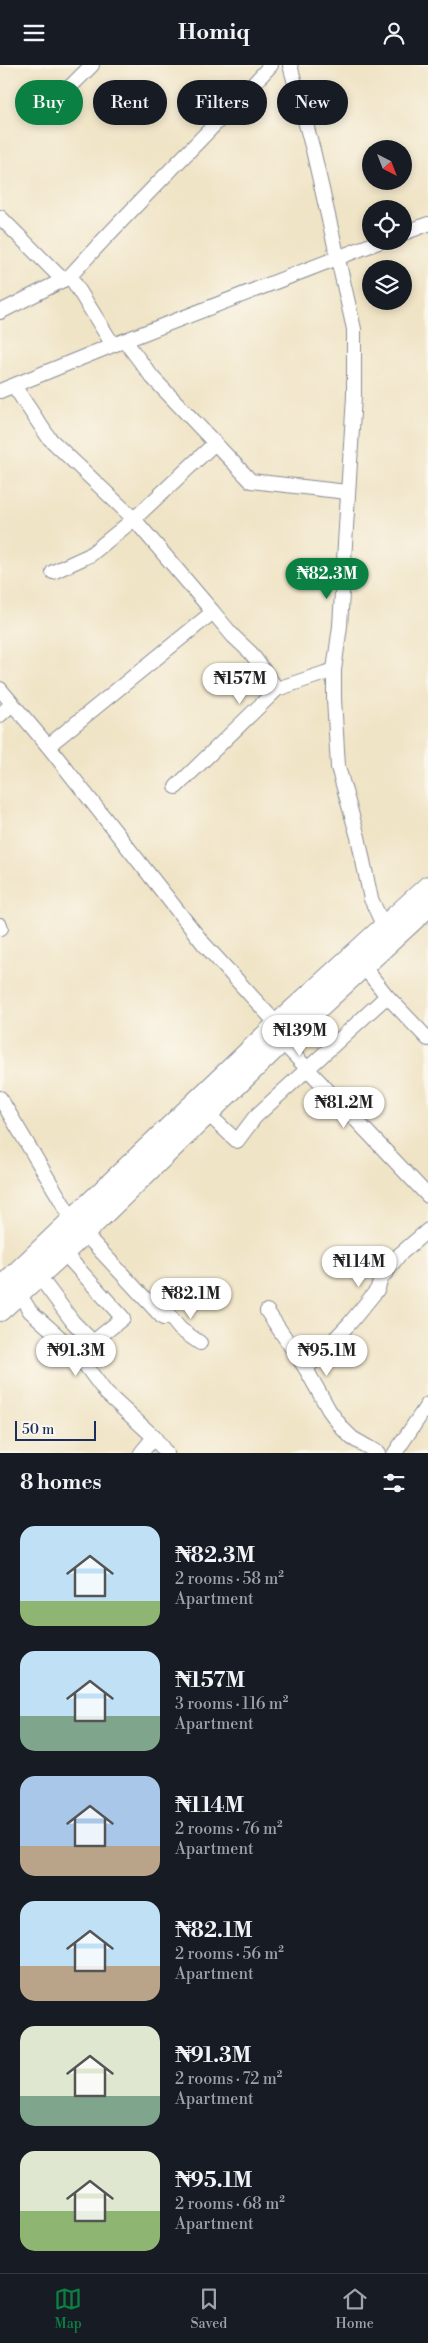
<!DOCTYPE html>
<html lang="en">
<head>
<meta charset="utf-8">
<style>
	body { margin:0; font-family:"Libre Bodoni",serif; background:#242831; color:#f1f3f6; height:100vh; display:flex; flex-direction:column; font-size:19px; white-space:nowrap }
	* { box-sizing:border-box; margin:0 }
	p { font-size:16px; color:#9ea1a6 }
	.icon { flex:none; width:28px; height:28px; fill:none; stroke:currentColor; stroke-width:2; stroke-linecap:round; stroke-linejoin:round }
	.map { position:relative; height:1388px; overflow:hidden }
	.details { display:flex; flex-direction:column; background:#171b24; flex:1 }
	.details>* { flex:none }
	.banner { position:absolute; left:15px; top:15px; width:399px; height:45px; display:flex; gap:10px }
	.needle { width:32px; rotate:138deg }
	.buttons { position:absolute; left:362px; top:75px; display:grid; gap:10px }
	.buttons a { display:grid; place-items:center; width:50px; height:50px; border-radius:50%; background:#171b24; box-shadow:0 2px 8px #0003; font-size:25px }
	.scale { position:absolute; left:15px; bottom:12px; width:81px; box-sizing:border-box; padding-left:5px; border:2px solid #1b2f5e; border-top:0; font-size:14px; line-height:18px; white-space:nowrap; color:#1b2f5e; -webkit-text-stroke:4px #fbf7ec; paint-order:stroke }
	.price { position:absolute; translate:-50% -42px; padding:0 11px; border-radius:18px; background:#fff; color:#222; font-size:16px; line-height:32px; filter:drop-shadow(0 1px 2px #0008) }
	.price::after { content:''; position:absolute; left:50%; top:30px; width:15px; height:11px; margin-left:-8px; background:inherit; clip-path:polygon(0 0,100% 0,50% 100%) }
	.price.current { background:#0b8043; color:#fff }
	ul { padding:0; list-style:none }
	li { display:flex; align-items:center; gap:15px; height:125px; padding:0 20px }
	li span { display:grid; place-items:center; flex:none; width:140px; height:100px; border-radius:15px; color:#555 }
	li>.icon { margin-inline-start:auto }
	span .icon { width:60px; height:60px; fill:#fffc; stroke-width:1 }
	li b { font-size:21px }
	h2 { display:flex; justify-content:space-between; align-items:center; height:60px; padding:0 20px; font-size:21px }
	.chip { padding:0 18px; border-radius:22px; background:#171b24; box-shadow:0 2px 8px #0003; font-size:18px; line-height:45px }
	.chip.current { background:#0b8043; color:#fff }
	header { display:flex; justify-content:space-between; align-items:center; height:65px; padding:0 20px; background:#171b24; font-size:22px; font-weight:700 }
	.dock { display:flex; justify-content:space-around; align-items:center; height:70px; border-top:1px solid #363941; background:#171b24; font-size:14px; color:#9ea1a6 }
	.dock a { display:grid; justify-items:center; gap:2px }
	.dock .current { color:#0b8043 }
	.map>svg:first-child { display:block }
</style>
</head>
<body>
<header><svg class="icon" aria-label="menu" viewBox="0 0 24 24"><path d="M4 6h16M4 12h16M4 18h16"/></svg>Homiq<svg class="icon" aria-label="person" viewBox="0 0 24 24"><circle cx="12" cy="8" r="4"/><path d="M4 21q1-7 8-7t8 7"/></svg></header>
<div class="map">
<svg width="428" height="1388" viewBox="0 0 428 1388">
	<rect width="100%" height="100%" fill="#fbf7ec"/>
	<filter id="ink" filterUnits="userSpaceOnUse"><feTurbulence type="fractalNoise" baseFrequency=".02" numOctaves="2"/><feDisplacementMap in="SourceGraphic" scale="10" xChannelSelector="R" yChannelSelector="G"/><feConvolveMatrix kernelMatrix="1 2 1 2 8 2 1 2 1" color-interpolation-filters="sRGB"/></filter>
	<filter id="wash" filterUnits="userSpaceOnUse"><feTurbulence type="fractalNoise" baseFrequency=".0096" numOctaves="4" result="noise"/><feDisplacementMap in="SourceGraphic" scale="20" xChannelSelector="R" yChannelSelector="G"/><feGaussianBlur stdDeviation="1.12" result="paint"/><feColorMatrix in="noise" values="0 0 0 0 0 0 0 0 0 0 0 0 0 0 0 0 0 1.4 0 .05"/><feComposite in="paint" operator="in"/></filter>
	<g filter="url(#wash)">
		<rect width="100%" height="100%" fill="#f0e4c6"/>
	</g>
	<g filter="url(#ink)">
		<g fill="none" stroke-linecap="round" stroke-linejoin="round">
			<g stroke="#868a92" stroke-width="16">
				<g id="minor">
					<path d="M290 0 313 85 354 264V331L340 561 334 605V634L338 702 358 772 371 834 384 862"/>
					<path d="M66 26 92 0"/>
					<path d="M0 152 63 215 70 211 113 280"/>
					<path d="M404 168 428 159"/>
					<path d="M70 211C135 139 205 72 271 0"/>
					<path d="M0 247 63 215"/>
					<path d="M125 276 152 312 251 416 347 427"/>
					<path d="M14 321 49 373 134 454 213 547 48 681"/>
					<path d="M0 326 113 280 381 176"/>
					<path d="M53 507 90 490 134 454 215 378"/>
					<path d="M213 547 233 571 251 588 277 624"/>
					<path d="M0 624 48 681 203 878 277 959"/>
					<path d="M0 650 12 639"/>
					<path d="M176 722 277 624 334 605"/>
					<path d="M0 860 1 863"/>
					<path d="M363 901 387 931 428 974"/>
					<path d="M282 977 428 1131"/>
					<path d="M0 1033 72 1154"/>
					<path d="M208 1049 237 1076 255 1052 387 931"/>
					<path d="M84 1168 163 1253"/>
					<path d="M39 1211 73 1257 93 1277 123 1253 64 1188"/>
					<path d="M23 1224V1235L30 1246 74 1285 106 1328 154 1372 166 1388"/>
					<path d="M267 1246 306 1304 329 1345 342 1363 352 1373 378 1388"/>
					<path d="M167 1248 180 1264 200 1278"/>
					<path d="M306 1304 350 1258 377 1225 381 1214 399 1190 428 1165"/>
					<path d="M141 1388 154 1372"/>
					<path d="M395 1388 428 1339"/>
				</g>
			</g>
			<g stroke="#868a92" stroke-width="22">
				<g id="highway">
					<path d="M0 1223 277 959 428 821"/>
					<path d="M0 1246 64 1188 282 977 428 842"/>
				</g>
			</g>
			<use href="#minor" stroke="#fff" stroke-width="14"/>
			<use href="#highway" stroke="#fff" stroke-width="20"/>
		</g>
	</g>
</svg>
<div class="buttons">
<a><svg class="needle" viewBox="-14 -14 28 28"><path d="M0-13l5 13h-10z" fill="#e53935"/><path d="M0 13l5-13h-10z" fill="#9ea1a6"/></svg></a>
<a><svg class="icon" aria-label="locate" viewBox="0 0 24 24"><circle cx="12" cy="12" r="6"/><path d="M12 2v4M12 18v4M2 12h4M18 12h4"/></svg></a>
<a><svg class="icon" aria-label="layers" viewBox="0 0 24 24"><path d="M12 4l9 5-9 5-9-5zM3 14l9 5 9-5"/></svg></a>
</div>
<div class="scale">50 m</div>
<b class="price current" style="left:327px;top:535px">₦82.3M</b>
<b class="price" style="left:240px;top:640px">₦157M</b>
<b class="price" style="left:300px;top:992px">₦139M</b>
<b class="price" style="left:344px;top:1064px">₦81.2M</b>
<b class="price" style="left:359px;top:1223px">₦114M</b>
<b class="price" style="left:191px;top:1255px">₦82.1M</b>
<b class="price" style="left:76px;top:1312px">₦91.3M</b>
<b class="price" style="left:327px;top:1312px">₦95.1M</b>
<div class="banner">
<a class="chip current">Buy</a>
<a class="chip">Rent</a>
<a class="chip">Filters</a>
<a class="chip">New</a>
</div>
</div>
<section class="details">
<h2>8 homes<svg class="icon" aria-label="filters" viewBox="0 0 24 24"><path d="M4 7h16M4 17h16"/><circle cx="9" cy="7" r="2"/><circle cx="15" cy="17" r="2"/></svg></h2>
<ul>
<li><span style="background:linear-gradient(#bfe0f5 75%,#8fb573 0)"><svg class="icon" aria-label="home" viewBox="0 0 24 24"><path d="M3 11l9-7 9 7M6 9v11h12V9"/></svg></span><div><b>₦82.3M</b><p>2 rooms · 58 m²</p><p>Apartment</p></div></li>
<li><span style="background:linear-gradient(#bfe0f5 65%,#7fa58c 0)"><svg class="icon" aria-label="home" viewBox="0 0 24 24"><path d="M3 11l9-7 9 7M6 9v11h12V9"/></svg></span><div><b>₦157M</b><p>3 rooms · 116 m²</p><p>Apartment</p></div></li>
<li><span style="background:linear-gradient(#a9c7e8 70%,#b9a48a 0)"><svg class="icon" aria-label="home" viewBox="0 0 24 24"><path d="M3 11l9-7 9 7M6 9v11h12V9"/></svg></span><div><b>₦114M</b><p>2 rooms · 76 m²</p><p>Apartment</p></div></li>
<li><span style="background:linear-gradient(#bfe0f5 65%,#b9a48a 0)"><svg class="icon" aria-label="home" viewBox="0 0 24 24"><path d="M3 11l9-7 9 7M6 9v11h12V9"/></svg></span><div><b>₦82.1M</b><p>2 rooms · 56 m²</p><p>Apartment</p></div></li>
<li><span style="background:linear-gradient(#dfe7d0 70%,#7fa58c 0)"><svg class="icon" aria-label="home" viewBox="0 0 24 24"><path d="M3 11l9-7 9 7M6 9v11h12V9"/></svg></span><div><b>₦91.3M</b><p>2 rooms · 72 m²</p><p>Apartment</p></div></li>
<li><span style="background:linear-gradient(#dfe7d0 60%,#8fb573 0)"><svg class="icon" aria-label="home" viewBox="0 0 24 24"><path d="M3 11l9-7 9 7M6 9v11h12V9"/></svg></span><div><b>₦95.1M</b><p>2 rooms · 68 m²</p><p>Apartment</p></div></li>
</ul>
</section>
<nav class="dock">
<a class="current"><svg class="icon" aria-label="map" viewBox="0 0 24 24"><path d="M3 6l6-2 6 2 6-2v14l-6 2-6-2-6 2zM9 4v14M15 6v14"/></svg>Map</a>
<a><svg class="icon" aria-label="saved" viewBox="0 0 24 24"><path d="M7 4h10v16l-5-4-5 4z"/></svg>Saved</a>
<a><svg class="icon" aria-label="home" viewBox="0 0 24 24"><path d="M3 11l9-7 9 7M6 9v11h12V9"/></svg>Home</a>
</nav>
</body>
</html>
